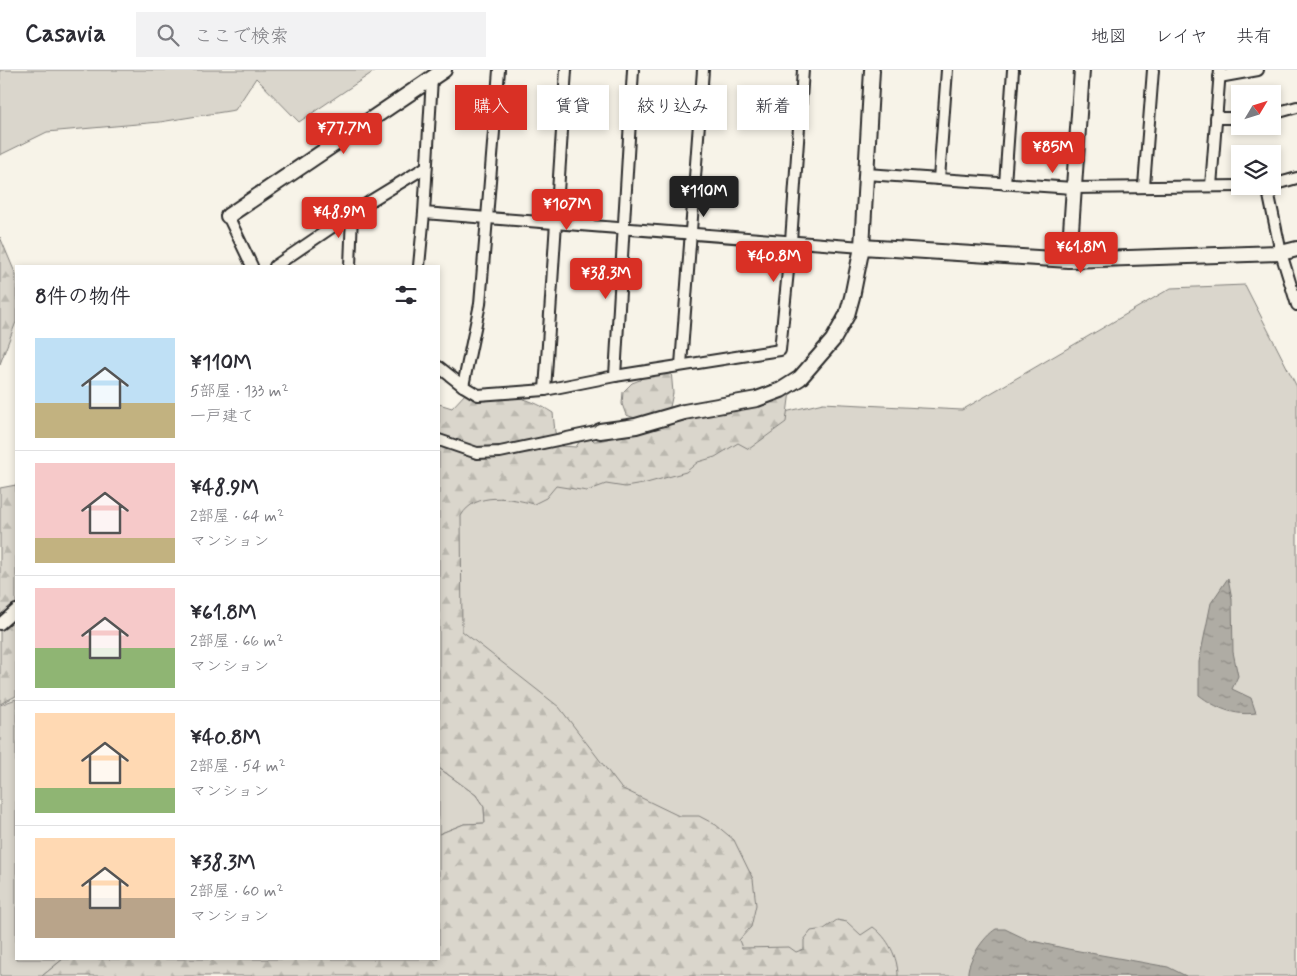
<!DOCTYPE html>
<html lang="ja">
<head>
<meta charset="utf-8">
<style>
	body { margin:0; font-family:Mynerve,"Klee One",sans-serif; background:#f2f2f3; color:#2b2b33; height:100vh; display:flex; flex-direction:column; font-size:19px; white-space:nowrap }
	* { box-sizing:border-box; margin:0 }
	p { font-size:16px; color:#7c7c81 }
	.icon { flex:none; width:28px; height:28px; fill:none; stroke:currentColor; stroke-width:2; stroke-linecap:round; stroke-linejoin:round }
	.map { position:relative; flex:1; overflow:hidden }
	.panel { position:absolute; left:15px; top:195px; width:425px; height:695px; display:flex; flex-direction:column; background:#fff; border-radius:0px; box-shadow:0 2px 8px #0003 }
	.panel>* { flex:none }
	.banner { position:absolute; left:455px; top:15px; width:475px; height:45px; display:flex; gap:10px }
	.needle { width:32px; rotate:52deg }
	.tools { position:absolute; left:1231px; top:15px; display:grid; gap:10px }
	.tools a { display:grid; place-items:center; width:50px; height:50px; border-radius:0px; background:#fff; box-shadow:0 2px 8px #0003; font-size:25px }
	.price { position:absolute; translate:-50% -42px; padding:0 11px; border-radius:5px; background:#d93025; color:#fff; font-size:16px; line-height:32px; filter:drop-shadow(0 1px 2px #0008) }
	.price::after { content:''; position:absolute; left:50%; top:30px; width:15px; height:11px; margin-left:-8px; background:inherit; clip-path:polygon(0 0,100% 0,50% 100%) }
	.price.active { background:#222; color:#fff }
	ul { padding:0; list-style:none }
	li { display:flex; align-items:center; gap:15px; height:125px; padding:0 20px }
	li+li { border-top:1px solid #e1e1e2 }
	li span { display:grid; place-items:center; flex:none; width:140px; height:100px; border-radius:0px; color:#555 }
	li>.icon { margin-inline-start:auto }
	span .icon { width:60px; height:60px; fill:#fffc; stroke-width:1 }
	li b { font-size:21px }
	h2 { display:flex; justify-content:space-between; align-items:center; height:60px; padding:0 20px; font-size:21px }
	.pill { padding:0 18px; border-radius:0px; background:#fff; box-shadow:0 2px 8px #0003; font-size:18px; line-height:45px }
	.pill.active { background:#d93025; color:#fff }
	header { display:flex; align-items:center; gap:30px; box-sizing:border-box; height:70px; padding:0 25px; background:#fff; border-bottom:1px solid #e1e1e2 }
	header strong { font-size:24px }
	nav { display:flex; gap:28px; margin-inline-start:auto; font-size:18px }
	.search { width:350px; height:45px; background:#f2f2f3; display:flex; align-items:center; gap:12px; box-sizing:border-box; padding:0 18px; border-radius:0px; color:#7c7c81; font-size:19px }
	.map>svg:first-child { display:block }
</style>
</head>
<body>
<header>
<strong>Casavia</strong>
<div class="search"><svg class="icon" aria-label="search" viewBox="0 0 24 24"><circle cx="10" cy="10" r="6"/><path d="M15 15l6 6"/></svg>ここで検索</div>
<nav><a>地図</a><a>レイヤ</a><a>共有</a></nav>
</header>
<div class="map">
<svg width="1297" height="906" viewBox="0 0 1297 906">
	<defs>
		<pattern id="forest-firs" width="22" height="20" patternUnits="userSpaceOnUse" patternTransform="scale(1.25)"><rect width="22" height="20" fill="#dad6cc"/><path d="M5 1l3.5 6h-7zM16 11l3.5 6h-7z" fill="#bbb8af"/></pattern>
		<pattern id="water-ripples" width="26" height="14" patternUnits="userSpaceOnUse" patternTransform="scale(1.25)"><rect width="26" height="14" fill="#afaca4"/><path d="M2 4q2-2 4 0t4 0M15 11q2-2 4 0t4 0" fill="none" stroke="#8f8c86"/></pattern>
	</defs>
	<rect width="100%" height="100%" fill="#f7f3e8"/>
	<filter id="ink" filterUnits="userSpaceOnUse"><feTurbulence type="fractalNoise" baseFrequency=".02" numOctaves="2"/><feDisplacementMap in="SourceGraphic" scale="10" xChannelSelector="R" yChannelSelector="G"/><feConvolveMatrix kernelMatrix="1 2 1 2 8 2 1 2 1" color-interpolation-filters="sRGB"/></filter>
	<g filter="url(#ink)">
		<g fill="#dad6cc" stroke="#82807c">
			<path d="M0 0H376L299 52 256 8 235 40 160 52 47 62 0 85Z"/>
			<path d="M1245 215 1297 317V906H862L723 877 751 803 697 747 622 748 445 564 439 424 823 333 962 340 1171 218Z"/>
			<path d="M16 629V889H63L42 906H0V635Z"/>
			<path d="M439 698 476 725 484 737 485 753 464 754 439 764Z"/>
		</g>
		<g fill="url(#forest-firs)" stroke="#82807c">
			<path d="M0 167 16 205V252L0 294Z"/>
			<path d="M671 300 673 323 668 346 730 342 790 321 786 352 749 379 738 373 715 387 698 392 686 402 643 414 625 417 606 414 587 421 556 416 546 428 534 434C511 428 475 421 461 446L462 561 559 637 621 718 679 746H699L716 755 734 770 753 809 756 835 751 857 739 870 742 878 789 877 796 882 804 879V870L811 861 824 859 837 850 847 852 861 865 873 857C888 868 898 887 898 906H42L63 889H439V764L464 754 485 753 484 737 476 725 439 698V334L452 338 466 323C500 323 524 324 553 343L555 362 561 376 576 377 581 369 589 366 594 371C618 370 618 360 635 348L626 345 622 334 623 322 632 313 640 310 644 302Z"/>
			<path d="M16 415V626L0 634V418Z"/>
		</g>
		<g fill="url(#water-ripples)" stroke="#7a7874">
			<path d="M1228 508 1232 529 1233 582 1238 606 1232 619 1251 628 1256 643C1234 646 1216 638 1199 625V592L1211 533Z"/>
			<path d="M996 859H1005L1028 870 1068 879 1168 897 1186 906H968C966 892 984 866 996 859Z"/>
		</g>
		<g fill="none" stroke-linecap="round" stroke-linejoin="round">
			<g stroke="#2b2b2b" stroke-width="14">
				<g id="street">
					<path d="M1219 7 1258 0"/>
					<path d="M432 8 424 143 862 177"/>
					<path d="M1272 44 1297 37"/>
					<path d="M1216 48H1240"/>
					<path d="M866 104 1073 118 1240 116"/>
					<path d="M939 109 947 0"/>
					<path d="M1005 114 1013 0"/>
					<path d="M1272 115 1297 108"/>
					<path d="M1144 116 1153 0"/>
					<path d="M1211 116 1220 0"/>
					<path d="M1243 116H1268"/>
					<path d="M1267 116 1281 183 1297 235"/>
					<path d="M228 146 252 196"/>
					<path d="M275 196 372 130 426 97"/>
					<path d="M350 196 352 144"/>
					<path d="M419 196 424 143"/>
					<path d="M681 295 703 0"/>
					<path d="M439 297 463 316 478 325 545 320 615 306 633 0"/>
					<path d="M615 306 780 280 791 171 803 0"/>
					<path d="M463 316 480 234 499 0"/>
					<path d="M545 320 566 0"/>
					<path d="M439 370 477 383 500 382 600 361"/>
					<path d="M0 554 16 540"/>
				</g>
			</g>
			<g stroke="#2b2b2b" stroke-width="18">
				<g id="secondary">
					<path d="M228 146 444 0"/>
					<path d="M862 177 1069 190 1281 183 1297 179"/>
					<path d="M1069 190 1082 0"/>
					<path d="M600 361 636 356 684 342 757 329 781 320 800 308 833 270 847 245 852 227 862 177 872 0"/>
				</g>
			</g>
			<use href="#street" stroke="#f7f3e8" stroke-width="10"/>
			<use href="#secondary" stroke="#f7f3e8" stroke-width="14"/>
		</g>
	</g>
</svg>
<div class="tools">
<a><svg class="needle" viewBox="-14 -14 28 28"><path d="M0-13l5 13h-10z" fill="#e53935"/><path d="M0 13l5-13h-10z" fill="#7c7c81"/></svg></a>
<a><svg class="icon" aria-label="layers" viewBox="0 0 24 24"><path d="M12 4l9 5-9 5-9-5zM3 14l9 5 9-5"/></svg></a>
</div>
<b class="price" style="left:344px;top:85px">¥77.7M</b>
<b class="price" style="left:1053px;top:104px">¥85M</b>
<b class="price active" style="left:704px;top:148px">¥110M</b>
<b class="price" style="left:567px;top:161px">¥107M</b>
<b class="price" style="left:339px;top:169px">¥48.9M</b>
<b class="price" style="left:1081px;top:204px">¥61.8M</b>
<b class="price" style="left:774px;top:213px">¥40.8M</b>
<b class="price" style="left:606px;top:230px">¥38.3M</b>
<div class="banner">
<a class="pill active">購入</a>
<a class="pill">賃貸</a>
<a class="pill">絞り込み</a>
<a class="pill">新着</a>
</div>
<section class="panel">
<h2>8件の物件<svg class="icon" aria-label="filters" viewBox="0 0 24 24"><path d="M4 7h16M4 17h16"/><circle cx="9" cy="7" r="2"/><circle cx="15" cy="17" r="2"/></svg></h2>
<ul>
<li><span style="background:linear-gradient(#bfe0f5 65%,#c2b280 0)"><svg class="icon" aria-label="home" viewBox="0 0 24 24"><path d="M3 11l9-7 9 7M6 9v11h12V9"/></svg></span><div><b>¥110M</b><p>5部屋 · 133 m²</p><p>一戸建て</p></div></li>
<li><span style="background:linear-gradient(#f6c9c9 75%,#c2b280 0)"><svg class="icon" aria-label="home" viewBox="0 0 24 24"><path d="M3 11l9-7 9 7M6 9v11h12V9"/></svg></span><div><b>¥48.9M</b><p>2部屋 · 64 m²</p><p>マンション</p></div></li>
<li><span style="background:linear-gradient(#f6c9c9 60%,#8fb573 0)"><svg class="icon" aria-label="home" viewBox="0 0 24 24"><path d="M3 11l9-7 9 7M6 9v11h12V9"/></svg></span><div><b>¥61.8M</b><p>2部屋 · 66 m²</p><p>マンション</p></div></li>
<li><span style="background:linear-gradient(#ffd9b3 75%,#8fb573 0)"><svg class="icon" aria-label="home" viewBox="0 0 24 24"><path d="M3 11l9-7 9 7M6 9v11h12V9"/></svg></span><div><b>¥40.8M</b><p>2部屋 · 54 m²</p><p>マンション</p></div></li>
<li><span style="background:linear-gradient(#ffd9b3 60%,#b9a48a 0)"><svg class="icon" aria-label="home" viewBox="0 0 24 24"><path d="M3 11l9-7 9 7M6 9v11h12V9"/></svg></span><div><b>¥38.3M</b><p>2部屋 · 60 m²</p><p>マンション</p></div></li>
</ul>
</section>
</div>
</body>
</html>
